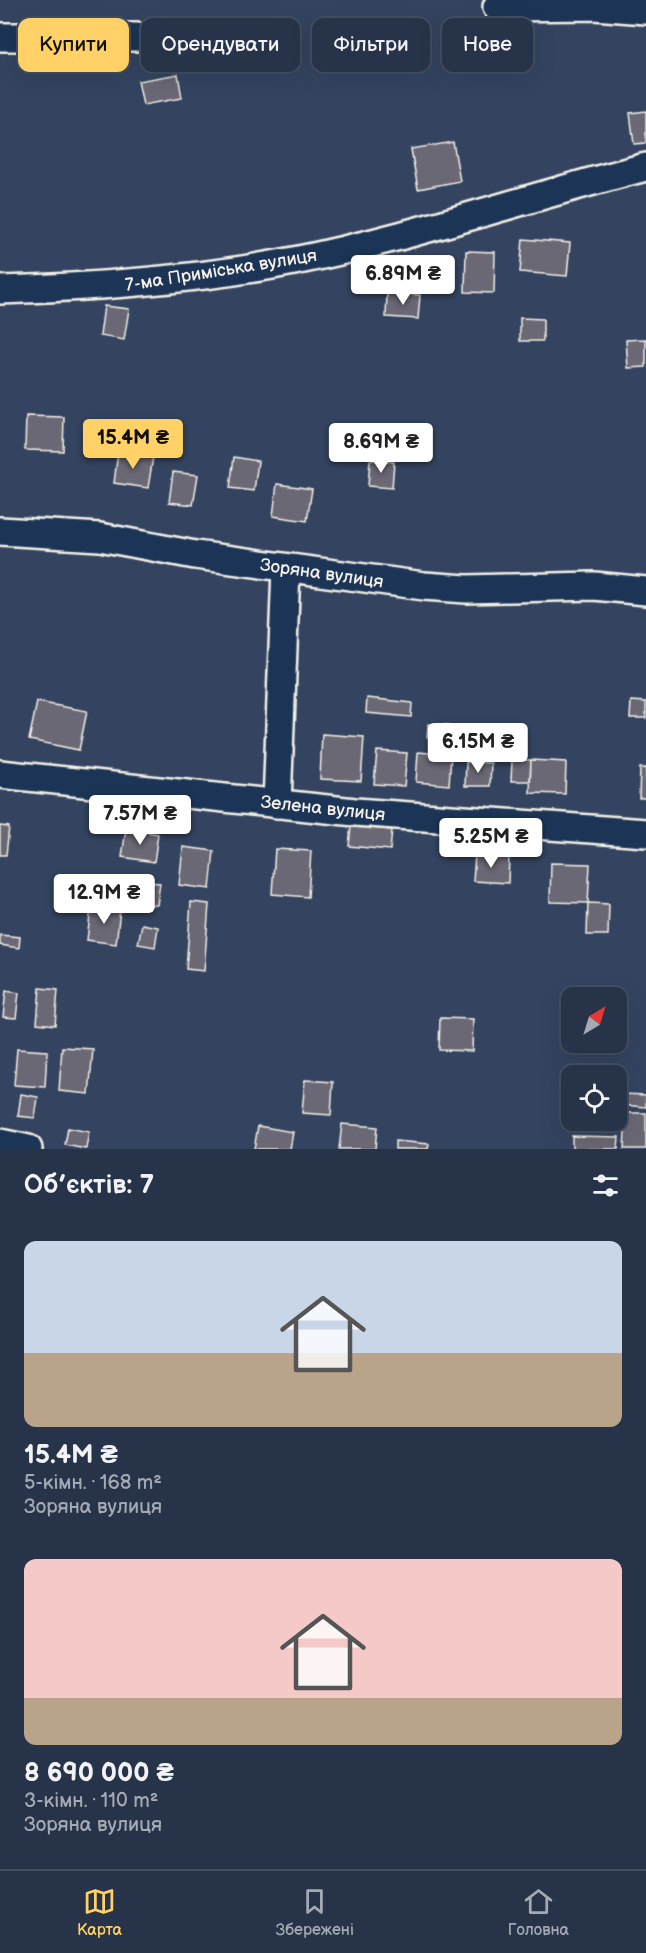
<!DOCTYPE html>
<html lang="uk">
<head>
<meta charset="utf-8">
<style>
	body { margin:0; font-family:"Balsamiq Sans",sans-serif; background:#333f52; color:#f1f3f6; height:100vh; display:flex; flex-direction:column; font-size:22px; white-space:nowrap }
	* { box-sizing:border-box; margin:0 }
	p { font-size:20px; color:#a4aab4 }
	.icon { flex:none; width:33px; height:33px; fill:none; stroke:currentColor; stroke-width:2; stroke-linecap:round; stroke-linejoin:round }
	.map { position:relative; height:1149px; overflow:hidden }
	.details { display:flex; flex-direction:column; background:#273348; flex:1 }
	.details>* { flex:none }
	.guide { position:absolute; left:18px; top:18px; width:610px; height:54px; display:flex; gap:12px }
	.needle { width:39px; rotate:38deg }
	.fabs { position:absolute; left:561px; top:987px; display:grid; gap:12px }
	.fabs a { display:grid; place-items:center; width:66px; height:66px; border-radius:12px; background:#273348; box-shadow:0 6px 24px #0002,0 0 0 2px #434e60; font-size:30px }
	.price { position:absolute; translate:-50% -51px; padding:0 14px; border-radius:6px; background:#fff; color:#222; font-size:20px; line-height:39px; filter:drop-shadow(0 2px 3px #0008) }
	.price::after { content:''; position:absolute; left:50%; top:36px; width:18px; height:14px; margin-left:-9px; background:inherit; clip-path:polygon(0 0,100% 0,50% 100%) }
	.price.current { background:#ffd166; color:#111 }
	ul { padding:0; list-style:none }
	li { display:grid; align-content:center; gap:12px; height:318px; padding:0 24px }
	li span { display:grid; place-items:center; height:186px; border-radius:12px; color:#555 }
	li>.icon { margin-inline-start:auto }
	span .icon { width:108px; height:108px; fill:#fffc; stroke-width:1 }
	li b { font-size:26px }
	h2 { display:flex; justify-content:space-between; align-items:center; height:72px; padding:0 24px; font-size:26px }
	.pill { padding:0 21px; border-radius:12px; background:#273348; box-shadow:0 6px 24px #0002,0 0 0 2px #434e60; font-size:21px; line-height:54px }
	.pill.current { background:#ffd166; color:#111 }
	.menu { display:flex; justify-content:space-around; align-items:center; height:84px; border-top:2px solid #434e60; background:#273348; font-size:16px; color:#a4aab4 }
	.menu a { display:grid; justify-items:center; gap:3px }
	.menu .current { color:#ffd166 }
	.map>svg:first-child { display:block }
</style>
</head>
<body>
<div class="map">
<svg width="646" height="1149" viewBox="0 0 646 1149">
	<rect width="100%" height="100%" fill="#344460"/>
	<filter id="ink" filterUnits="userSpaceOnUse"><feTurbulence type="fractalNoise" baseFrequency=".0167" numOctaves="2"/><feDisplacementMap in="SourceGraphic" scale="12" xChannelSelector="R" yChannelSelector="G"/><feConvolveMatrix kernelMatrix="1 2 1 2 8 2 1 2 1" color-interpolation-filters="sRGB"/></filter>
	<g filter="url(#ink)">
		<g fill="#6a6775" stroke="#f4f1e8" stroke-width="1.5">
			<path d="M178 74 182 98 143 105 138 81Z"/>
			<path d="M646 111V143L634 144 630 113Z"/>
			<path d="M453 142 460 181 418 189 411 149Z"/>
			<path d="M523 239 570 243 567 276 520 272Z"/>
			<path d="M466 251 495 252 494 293 465 292Z"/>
			<path d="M387 293 420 295 418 319 386 317Z"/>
			<path d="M104 306 129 309 124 340 100 336Z"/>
			<path d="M520 318 543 319V341H520Z"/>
			<path d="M646 339V367L628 368 626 340Z"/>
			<path d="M26 416 64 417 63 451 25 450Z"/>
			<path d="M118 452 153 457 148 488 114 483Z"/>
			<path d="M234 457 258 461 254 491 230 488Z"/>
			<path d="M370 460 394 462 392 488 368 486Z"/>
			<path d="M173 472 198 475 193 505 169 502Z"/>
			<path d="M277 484 312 489 307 521 273 516Z"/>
			<path d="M367 698 412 703 411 717 366 713Z"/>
			<path d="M631 701 646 702V718H630Z"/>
			<path d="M37 702 87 711 79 750 29 740Z"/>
			<path d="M428 724 449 725 448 738 427 737Z"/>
			<path d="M322 734 364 737 361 781 320 779Z"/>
			<path d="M377 751 407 753 404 786 374 784Z"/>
			<path d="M418 752 451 755 449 785 416 782Z"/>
			<path d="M512 760H531L530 781H511Z"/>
			<path d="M531 760 566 762 565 794 530 793Z"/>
			<path d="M466 762 491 763 490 786H465Z"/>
			<path d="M640 768H646V798H639Z"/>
			<path d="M0 826 9 827 6 855H0Z"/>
			<path d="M351 826 392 830 390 850 349 846Z"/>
			<path d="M126 829 158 834 154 862 122 857Z"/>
			<path d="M183 847 214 851 210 889 179 885Z"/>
			<path d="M275 849 311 851 308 897 272 894Z"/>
			<path d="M475 855 509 857 508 883 473 881Z"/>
			<path d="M551 863 590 864 588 903 550 902Z"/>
			<path d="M136 881 160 883 157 905 134 903Z"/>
			<path d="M191 902 209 904 204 971 186 969Z"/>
			<path d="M588 903 609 904 608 935H587Z"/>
			<path d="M91 907 120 910 116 944 87 940Z"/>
			<path d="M142 924 158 927 155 947 138 944Z"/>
			<path d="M0 935 20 937 19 948 0 945Z"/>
			<path d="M40 988 58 990 55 1025 37 1023Z"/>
			<path d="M6 991 19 993 16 1018 3 1017Z"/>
			<path d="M440 1018 473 1019 472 1051 439 1050Z"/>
			<path d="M62 1047 93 1049 89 1094 59 1091Z"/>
			<path d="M17 1049 47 1051 45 1087 14 1085Z"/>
			<path d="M305 1080 333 1082 331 1115 302 1113Z"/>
			<path d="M21 1094 38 1097 35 1118 18 1116Z"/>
			<path d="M621 1094 646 1095V1107L621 1105Z"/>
			<path d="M626 1113H646V1149H624Z"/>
			<path d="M342 1124 377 1127 375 1149H339Z"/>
			<path d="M258 1126 293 1132 290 1149H254Z"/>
			<path d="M68 1128 89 1132 86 1149 65 1145Z"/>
			<path d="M572 1136 619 1137 618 1149H572Z"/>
			<path d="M395 1141 429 1144 428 1149H395Z"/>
		</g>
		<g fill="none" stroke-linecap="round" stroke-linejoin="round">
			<g stroke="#f4f1e8" stroke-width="32">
				<g id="minor">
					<path d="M497 7 594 6 646 10"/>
					<path d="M0 37H137"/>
					<path d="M0 290C99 287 197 280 294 261 413 237 528 197 646 167"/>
					<path d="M0 531 100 537 195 555 424 586 466 589 594 586 646 591"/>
					<path d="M0 774 355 812 646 833"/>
					<path d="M277 804 286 569"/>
					<path d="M0 1143 28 1149"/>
				</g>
			</g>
			<use href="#minor" stroke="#1d3557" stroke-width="27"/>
		</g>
	</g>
	<g text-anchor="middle" stroke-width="4.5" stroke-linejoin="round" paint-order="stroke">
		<g font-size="18" fill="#f4f1e8" stroke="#1d3557">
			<text transform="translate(221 270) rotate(-9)" y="6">7-ма Приміська вулиця</text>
			<text transform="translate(322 573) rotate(8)" y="6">Зоряна вулиця</text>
			<text transform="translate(323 808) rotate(6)" y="6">Зелена вулиця</text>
		</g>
	</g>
</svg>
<div class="fabs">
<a><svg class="needle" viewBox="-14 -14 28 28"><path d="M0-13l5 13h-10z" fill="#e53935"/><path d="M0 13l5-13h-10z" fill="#a4aab4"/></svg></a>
<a><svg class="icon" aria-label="locate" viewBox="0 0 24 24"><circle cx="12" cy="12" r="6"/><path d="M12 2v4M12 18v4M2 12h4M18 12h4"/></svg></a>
</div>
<b class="price" style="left:403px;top:306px">6.89M ₴</b>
<b class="price current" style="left:133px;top:470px">15.4M ₴</b>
<b class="price" style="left:381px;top:474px">8.69M ₴</b>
<b class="price" style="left:478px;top:774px">6.15M ₴</b>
<b class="price" style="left:140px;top:846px">7.57M ₴</b>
<b class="price" style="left:491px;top:869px">5.25M ₴</b>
<b class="price" style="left:104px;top:925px">12.9M ₴</b>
<div class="guide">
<a class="pill current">Купити</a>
<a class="pill">Орендувати</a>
<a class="pill">Фільтри</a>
<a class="pill">Нове</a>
</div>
</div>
<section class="details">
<h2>Об’єктів: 7<svg class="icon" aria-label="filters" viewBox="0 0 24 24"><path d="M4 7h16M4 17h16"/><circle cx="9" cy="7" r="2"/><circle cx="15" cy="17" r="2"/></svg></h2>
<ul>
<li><span style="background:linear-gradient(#c9d6e8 60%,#b9a48a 0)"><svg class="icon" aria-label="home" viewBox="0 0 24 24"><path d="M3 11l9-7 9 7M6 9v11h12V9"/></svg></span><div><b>15.4M ₴</b><p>5-кімн. · 168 m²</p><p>Зоряна вулиця</p></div></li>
<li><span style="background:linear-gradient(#f6c9c9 75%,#b9a48a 0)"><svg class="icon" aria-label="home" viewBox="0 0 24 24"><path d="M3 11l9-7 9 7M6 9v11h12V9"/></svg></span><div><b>8 690 000 ₴</b><p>3-кімн. · 110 m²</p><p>Зоряна вулиця</p></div></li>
</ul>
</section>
<nav class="menu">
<a class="current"><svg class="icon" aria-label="map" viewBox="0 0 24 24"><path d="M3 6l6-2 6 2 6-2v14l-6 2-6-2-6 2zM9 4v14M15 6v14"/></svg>Карта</a>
<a><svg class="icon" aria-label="saved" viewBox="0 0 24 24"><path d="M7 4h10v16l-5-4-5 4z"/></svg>Збережені</a>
<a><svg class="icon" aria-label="home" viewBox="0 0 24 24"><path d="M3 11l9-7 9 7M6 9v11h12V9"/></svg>Головна</a>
</nav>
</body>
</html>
